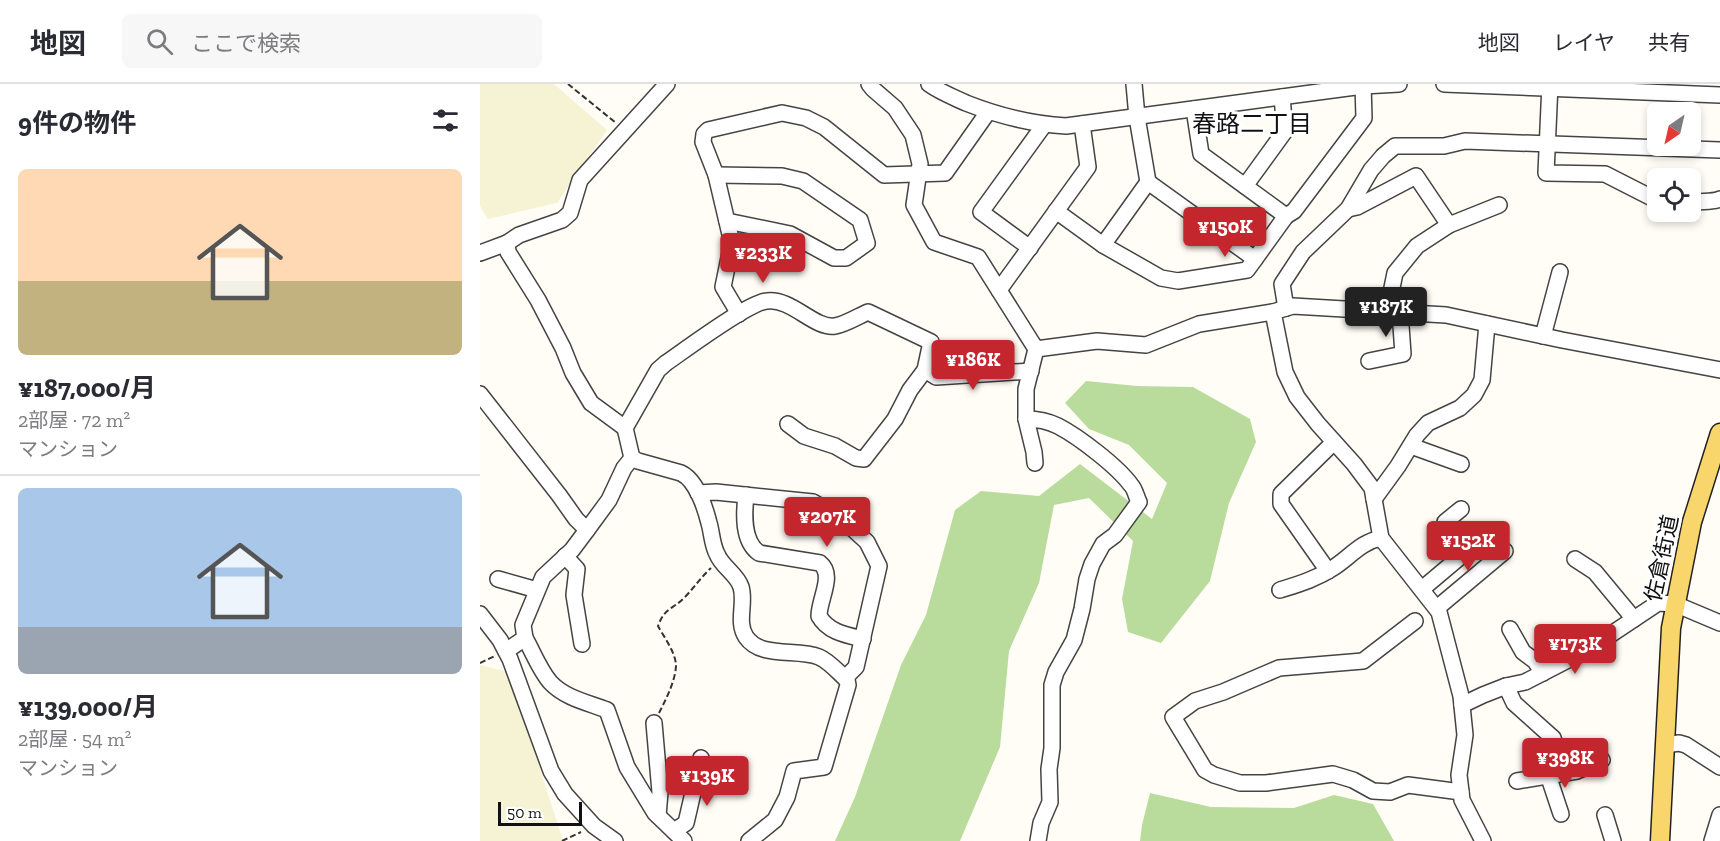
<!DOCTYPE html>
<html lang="ja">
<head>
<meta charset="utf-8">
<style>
	body { margin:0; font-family:"Zilla Slab","Noto Sans JP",serif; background:#f7f7f7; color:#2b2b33; height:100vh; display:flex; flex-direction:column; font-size:22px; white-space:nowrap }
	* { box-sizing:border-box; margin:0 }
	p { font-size:20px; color:#7c7c81 }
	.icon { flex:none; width:33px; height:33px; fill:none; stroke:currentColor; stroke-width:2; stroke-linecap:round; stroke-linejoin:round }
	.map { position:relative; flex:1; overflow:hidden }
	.details { display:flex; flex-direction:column; background:#fff; width:480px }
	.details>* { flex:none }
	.needle { width:39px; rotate:214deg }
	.fabs { position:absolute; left:1167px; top:18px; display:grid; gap:12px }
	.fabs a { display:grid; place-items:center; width:54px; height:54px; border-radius:9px; background:#fff; box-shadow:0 3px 9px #0003; font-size:30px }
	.scale { position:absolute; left:18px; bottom:15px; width:84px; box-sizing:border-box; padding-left:6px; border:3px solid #111; border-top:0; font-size:16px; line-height:21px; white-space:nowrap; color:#111; -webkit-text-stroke:4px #fff; paint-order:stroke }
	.price { position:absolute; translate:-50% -51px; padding:0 14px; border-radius:6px; background:#c4262e; color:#fff; font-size:20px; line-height:39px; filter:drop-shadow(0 2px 3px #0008) }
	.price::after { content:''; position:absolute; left:50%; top:36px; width:18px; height:14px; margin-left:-9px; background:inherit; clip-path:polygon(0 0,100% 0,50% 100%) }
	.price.current { background:#222; color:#fff }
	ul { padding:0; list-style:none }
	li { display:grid; align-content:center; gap:12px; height:318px; padding:0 18px }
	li+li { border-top:2px solid #e1e1e2 }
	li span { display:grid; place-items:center; height:186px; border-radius:9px; color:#555 }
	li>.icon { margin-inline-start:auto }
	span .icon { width:108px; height:108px; fill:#fffc; stroke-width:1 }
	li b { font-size:26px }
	h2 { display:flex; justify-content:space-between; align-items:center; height:72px; padding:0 18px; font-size:26px }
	header { display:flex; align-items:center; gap:36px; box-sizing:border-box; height:84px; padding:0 30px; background:#fff; border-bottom:2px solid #e1e1e2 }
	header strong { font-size:28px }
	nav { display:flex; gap:33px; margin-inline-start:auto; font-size:21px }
	.search { width:420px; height:54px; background:#f7f7f7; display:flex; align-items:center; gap:15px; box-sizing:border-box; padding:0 21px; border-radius:9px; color:#7c7c81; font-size:22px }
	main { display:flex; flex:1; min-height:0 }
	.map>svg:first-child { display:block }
</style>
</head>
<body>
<header>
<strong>地図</strong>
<div class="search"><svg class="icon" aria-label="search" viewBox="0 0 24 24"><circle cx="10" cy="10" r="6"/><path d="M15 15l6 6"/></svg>ここで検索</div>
<nav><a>地図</a><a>レイヤ</a><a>共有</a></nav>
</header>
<main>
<section class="details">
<h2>9件の物件<svg class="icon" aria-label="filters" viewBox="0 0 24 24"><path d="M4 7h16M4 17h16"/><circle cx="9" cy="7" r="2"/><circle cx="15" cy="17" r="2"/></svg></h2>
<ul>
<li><span style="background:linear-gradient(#ffd9b3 60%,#c2b280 0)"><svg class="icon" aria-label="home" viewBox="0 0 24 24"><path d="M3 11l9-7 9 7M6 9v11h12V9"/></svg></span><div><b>¥187,000/月</b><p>2部屋 · 72 m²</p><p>マンション</p></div></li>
<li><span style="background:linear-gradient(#a9c7e8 75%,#9aa5b1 0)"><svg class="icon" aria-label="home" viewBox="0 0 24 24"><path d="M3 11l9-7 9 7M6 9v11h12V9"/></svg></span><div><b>¥139,000/月</b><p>2部屋 · 54 m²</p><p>マンション</p></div></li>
</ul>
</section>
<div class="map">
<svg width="1240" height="757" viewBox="0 0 1240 757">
	<rect width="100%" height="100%" fill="#fffdf5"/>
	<g fill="#f6f3d4">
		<path d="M0 0H74L127 46 77 119 8 135 0 122Z"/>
		<path d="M0 581 29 588 83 757H0Z"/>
	</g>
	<g fill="#b9dc9c">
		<path d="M606 297 657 302 713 303 770 335 776 358 749 419 730 497 681 559 648 548 642 515 653 457 609 414 574 421 559 499 529 567 520 663 480 757H355L375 713 421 581 446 531 475 426 501 407 559 412 600 380 672 435 687 399 649 361 609 345 585 319Z"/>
		<path d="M670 709 731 723 814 724 854 711 893 720 914 757H660L662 741Z"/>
	</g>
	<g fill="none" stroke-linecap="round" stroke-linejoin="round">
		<g stroke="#444" stroke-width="18">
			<g id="minor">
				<path d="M389 0 393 5 415 24 433 51 440 80 434 121 454 158 498 173 556 265 617 257 666 261 719 240 793 228"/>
				<path d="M449 0C460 8 473 13 486 19 519 32 551 40 586 42L883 2 919 0"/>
				<path d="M654 0 657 33 668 98"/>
				<path d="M964 0 1240 11"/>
				<path d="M1070 0 1066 89 1125 90 1178 117"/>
				<path d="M236 91 302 92 323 97 380 136 387 159 366 174H354L310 150 247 137"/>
				<path d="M765 102 805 47 802 13"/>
				<path d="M1210 119C1220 116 1231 119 1240 115"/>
				<path d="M868 125 877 123 936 92 969 141"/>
				<path d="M576 127 623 161 668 98 775 175 806 132 721 70 714 25"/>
				<path d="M806 132 814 127 884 34 883 0"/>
				<path d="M623 161 681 194 698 197 767 186 775 175"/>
				<path d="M550 164 501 128 564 41"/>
				<path d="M0 169 27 159"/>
				<path d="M519 206 608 83 602 40"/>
				<path d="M806 224 802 200 823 168 868 125 891 86 903 72 915 62H964L985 57 1240 66"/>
				<path d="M907 228 915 189 937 162 969 141 1019 121"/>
				<path d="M259 230 243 203 252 159 236 91 223 58 224 50 228 46 302 29 326 34 344 43 404 91 465 89 508 28"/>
				<path d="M1063 252 1080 188"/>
				<path d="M889 277 923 270 920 228"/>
				<path d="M445 286 456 293 551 287"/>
				<path d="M0 310 79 411 96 435 107 446"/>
				<path d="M546 335C557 335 568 337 578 342 599 353 637 382 651 401 655 405 656 412 659 418L635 451 623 460 612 480 607 495 602 525 594 556 576 588 572 601V664L569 685 570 718 561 739 558 757"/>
				<path d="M145 344 111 319 93 289 83 264 58 216 28 168 27 159 39 151 82 136 90 129 100 96 187 0"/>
				<path d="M931 362 981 380"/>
				<path d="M152 374 158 377 201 389C216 396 225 423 229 439 232 449 232 461 237 470 242 483 257 490 261 503 266 519 256 538 266 553 281 575 317 564 339 573 349 577 358 588 367 596L368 601 344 683 314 687 307 713 295 736 269 757"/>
				<path d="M555 379 554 368 546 335V305L556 265"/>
				<path d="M218 409 236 408 333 418 362 435 387 458 399 482 376 583 365 594"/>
				<path d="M266 411C264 429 262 457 279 469L340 479C355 491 339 515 339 532 348 548 366 551 383 555"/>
				<path d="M894 415 918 382 937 351 948 339 980 324 994 311 1002 296 1007 240"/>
				<path d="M981 425 965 438 989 466"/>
				<path d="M85 472 97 485 94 511 102 560"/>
				<path d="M1095 475 1115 488 1154 535"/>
				<path d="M848 487 801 420V410L854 358"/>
				<path d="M18 495 57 506"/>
				<path d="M942 505 1012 446"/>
				<path d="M800 506C819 500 836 495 853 484 870 473 881 458 901 454"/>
				<path d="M957 524 1025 467"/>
				<path d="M0 530 20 556 30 575 71 687 85 710 114 742 135 757"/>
				<path d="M935 537 883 577 799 584 743 608 715 617 693 633 725 686 734 691 760 699H786L853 690 873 696 893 707 910 708 928 701 981 708"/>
				<path d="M1030 545 1043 568 1055 577 1063 589"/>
				<path d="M45 554C53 568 60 587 71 599 85 614 109 619 127 626L147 683 175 729 204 757"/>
				<path d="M26 567 45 554 43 541 63 493 92 466 107 446 129 416 144 384 152 374 145 344 178 286 186 279C205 266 269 218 287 217 312 214 334 245 355 242 364 241 379 232 388 228L451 258 445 286 430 306 415 335 384 375 376 374 355 362 324 352 308 340"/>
				<path d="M1026 602 1034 619 1073 654 1084 689"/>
				<path d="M982 621 1003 611 1026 602 1045 598 1109 565 1178 519 1195 520 1240 539"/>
				<path d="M174 639 180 708 178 732"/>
				<path d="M1185 661 1199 659 1206 661 1240 683"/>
				<path d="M1068 691 1081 730"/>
				<path d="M1037 697 1097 687 1122 676"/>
				<path d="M1125 731 1133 757"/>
				<path d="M194 747 206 739 221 674"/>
				<path d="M1003 757 982 716 979 691 985 651 981 612 959 528 901 454 892 404 874 380 838 340 817 313 805 288 793 228 813 222 966 231 1082 256 1240 286"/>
				<path d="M1232 757 1240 731"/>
			</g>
		</g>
		<g stroke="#222" stroke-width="21">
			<path id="major" d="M1180 757 1191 544 1212 438 1240 349"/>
		</g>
		<g stroke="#333" stroke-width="2" stroke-dasharray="6 3" stroke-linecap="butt">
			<path d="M88 0 136 39"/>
			<path d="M0 579 15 572"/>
			<path d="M179 629C186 615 195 598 196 582 196 569 184 553 178 542 185 523 192 526 204 514 214 504 221 493 231 484"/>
			<path d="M82 757 101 748"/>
		</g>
		<use href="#minor" stroke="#fff" stroke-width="15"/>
		<use href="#major" stroke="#f9d66b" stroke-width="18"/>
	</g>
	<g text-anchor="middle" stroke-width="6" stroke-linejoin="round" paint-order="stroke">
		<g font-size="22" fill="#111" stroke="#fff">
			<text transform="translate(1181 474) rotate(-78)" y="8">佐倉街道</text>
		</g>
		<g font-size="24" fill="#111" stroke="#fff">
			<text x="772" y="48">春路二丁目</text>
		</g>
	</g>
</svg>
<div class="fabs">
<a><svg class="needle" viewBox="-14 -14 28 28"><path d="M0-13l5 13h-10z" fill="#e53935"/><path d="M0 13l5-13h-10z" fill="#7c7c81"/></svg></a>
<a><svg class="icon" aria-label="locate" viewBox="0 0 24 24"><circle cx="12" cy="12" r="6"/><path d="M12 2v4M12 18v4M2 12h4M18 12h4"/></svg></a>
</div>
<div class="scale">50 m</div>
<b class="price" style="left:745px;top:174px">¥150K</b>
<b class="price" style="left:283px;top:200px">¥233K</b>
<b class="price current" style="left:906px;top:254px">¥187K</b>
<b class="price" style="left:493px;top:307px">¥186K</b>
<b class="price" style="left:347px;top:464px">¥207K</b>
<b class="price" style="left:988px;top:488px">¥152K</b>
<b class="price" style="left:1095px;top:591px">¥173K</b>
<b class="price" style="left:1085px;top:705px">¥398K</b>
<b class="price" style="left:227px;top:723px">¥139K</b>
</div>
</main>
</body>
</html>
